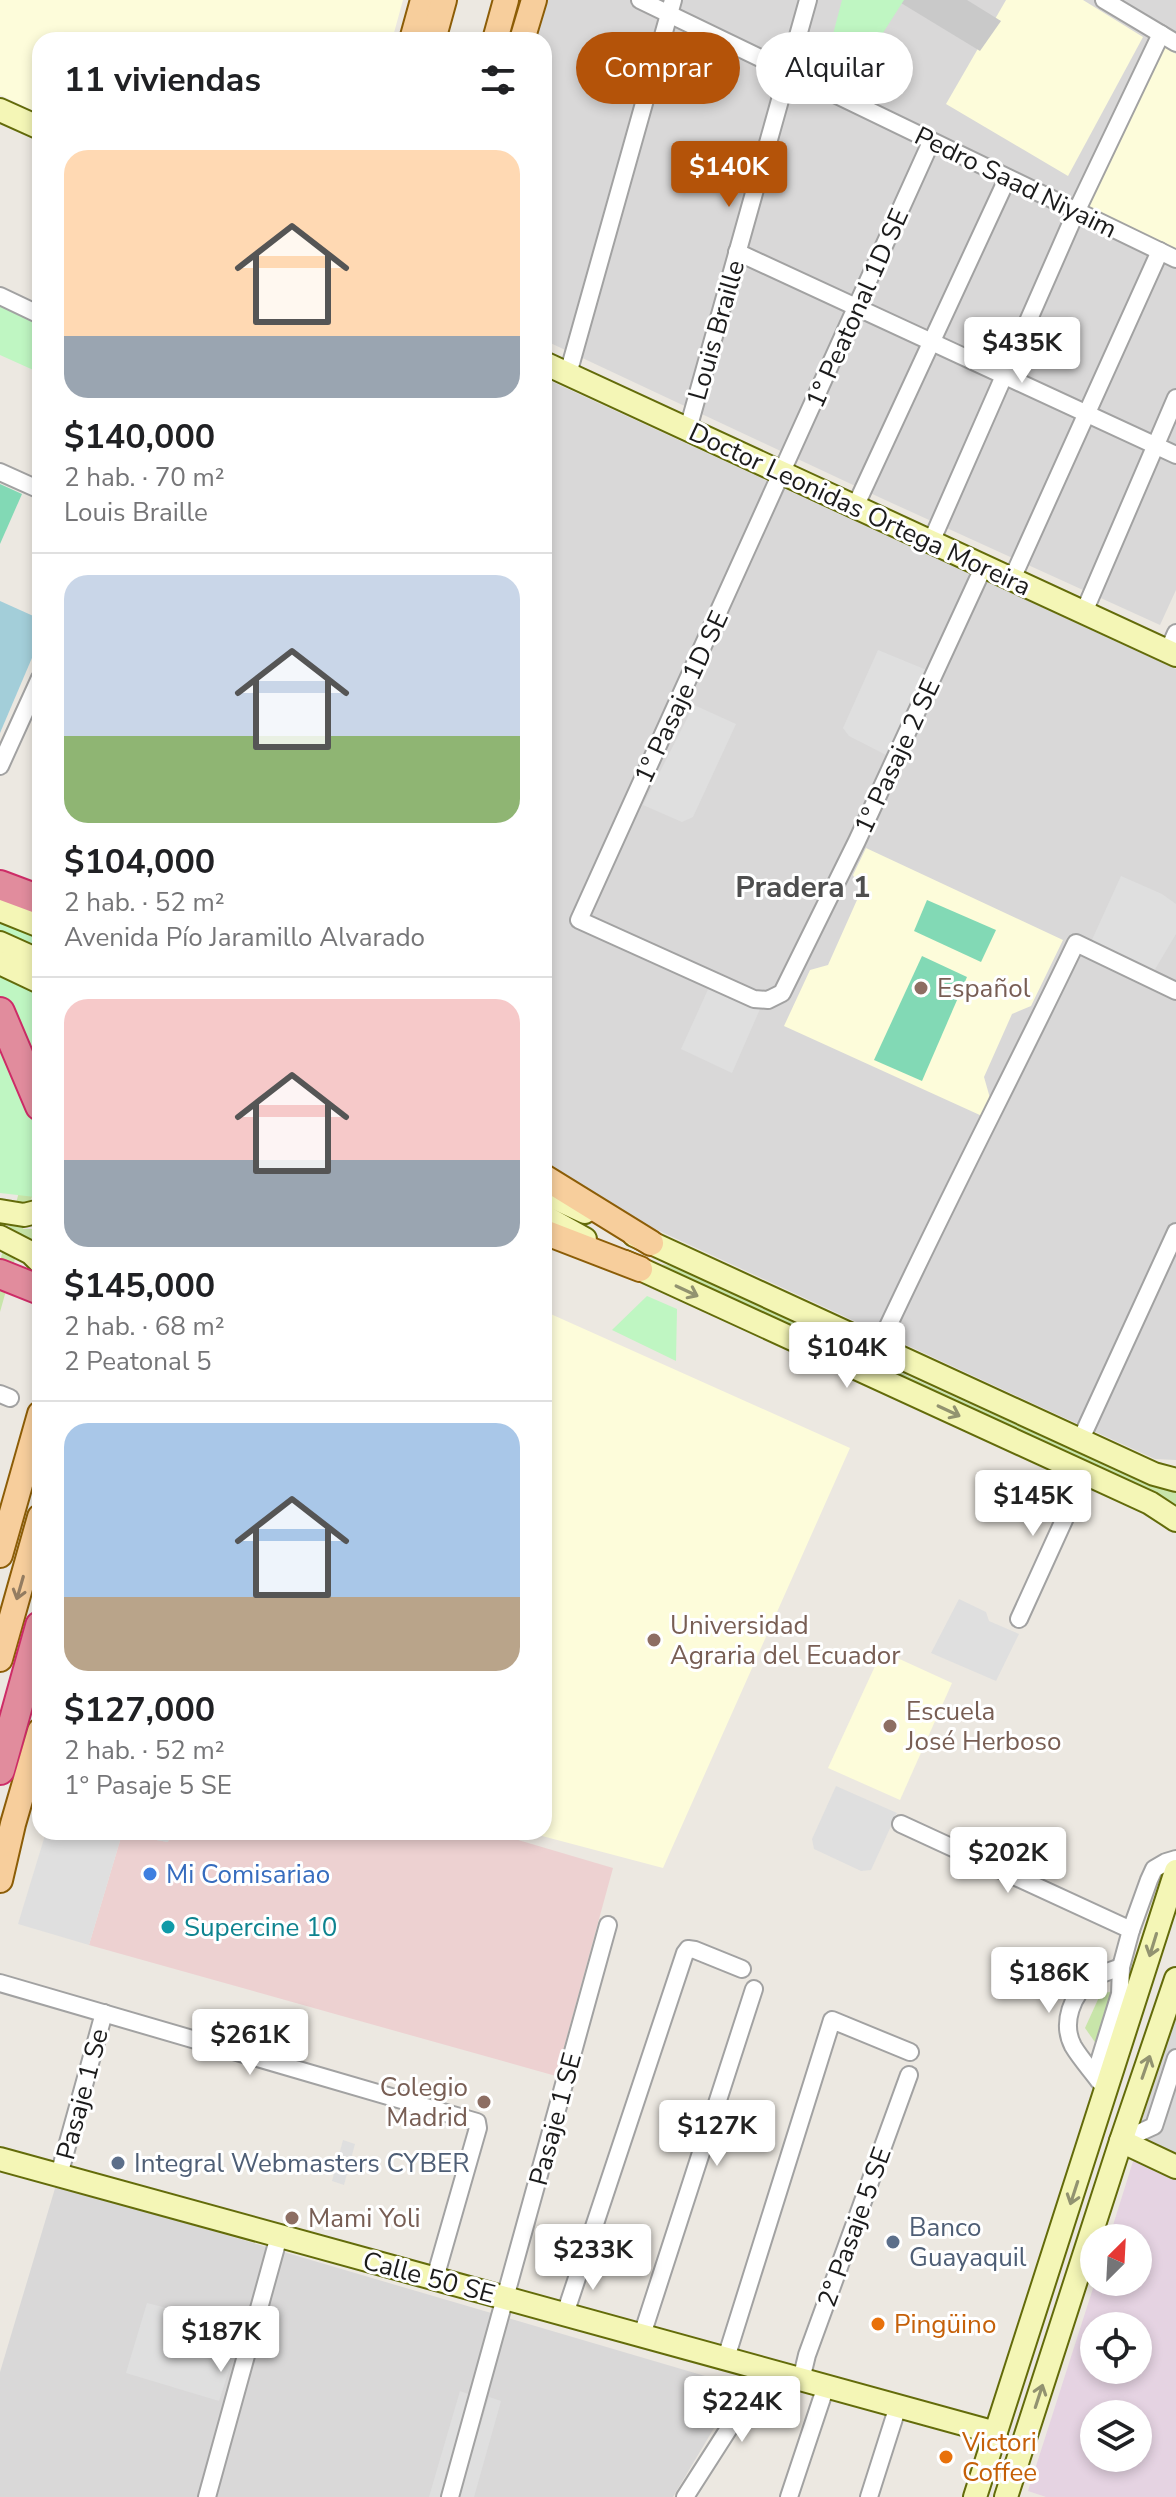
<!DOCTYPE html>
<html lang="es">
<head>
<meta charset="utf-8">
<style>
	body { margin:0; font-family:"Nunito Sans",sans-serif; background:#f2f2f2; color:#202124; height:100vh; display:flex; flex-direction:column; font-size:30px; white-space:nowrap }
	* { box-sizing:border-box; margin:0 }
	p { font-size:26px; color:#757577 }
	.icon { flex:none; width:44px; height:44px; fill:none; stroke:currentColor; stroke-width:2; stroke-linecap:round; stroke-linejoin:round }
	.map { position:relative; flex:1; overflow:hidden }
	.details { position:absolute; left:32px; top:32px; width:520px; height:1808px; display:flex; flex-direction:column; background:#fff; border-radius:24px; box-shadow:0 4px 12px #0003 }
	.details>* { flex:none }
	.top-card { position:absolute; left:576px; top:32px; width:480px; height:72px; display:flex; gap:16px }
	.needle { width:52px; rotate:24deg }
	.buttons { position:absolute; left:1080px; top:2224px; display:grid; gap:16px }
	.buttons a { display:grid; place-items:center; width:72px; height:72px; border-radius:50%; background:#fff; box-shadow:0 4px 12px #0003; font-size:40px }
	.price { position:absolute; translate:-50% -68px; padding:0 18px; border-radius:8px; background:#fff; color:#222; font-size:26px; line-height:52px; filter:drop-shadow(0 2px 4px #0008) }
	.price::after { content:''; position:absolute; left:50%; top:48px; width:24px; height:18px; margin-left:-12px; background:inherit; clip-path:polygon(0 0,100% 0,50% 100%) }
	.price.selected { background:#b45309; color:#fff }
	ul { padding:0; list-style:none }
	li { display:grid; align-content:center; gap:16px; height:424px; padding:0 32px }
	li+li { border-top:2px solid #e0e0e0 }
	li span { display:grid; place-items:center; height:248px; border-radius:24px; color:#555 }
	li>.icon { margin-inline-start:auto }
	span .icon { width:144px; height:144px; fill:#fffc; stroke-width:1 }
	li b { font-size:34px }
	h2 { display:flex; justify-content:space-between; align-items:center; height:96px; padding:0 32px; font-size:34px }
	.chip { padding:0 28px; border-radius:36px; background:#fff; box-shadow:0 4px 12px #0003; font-size:28px; line-height:72px }
	.chip.selected { background:#b45309; color:#fff }
	.map>svg:first-child { display:block }
</style>
</head>
<body>
<div class="map">
<svg width="1176" height="2497" viewBox="0 0 1176 2497">
	<rect width="100%" height="100%" fill="#ece8e1"/>
	<g fill="#d9d8d8">
		<path d="M543 0H1176V590L1160 625 883 499 544 340V40H532Z"/>
		<path d="M544 378 1176 669V1460L1155 1459 1032 1403 625 1215 544 1168Z"/>
		<path d="M1176 2016V2154L1137 2135Z"/>
		<path d="M56 2185 739 2386 673 2497H0V2372Z"/>
	</g>
	<path fill="#edd1d1" d="M171 1832H491L613 1868 556 2076 89 1945 122 1834 168 1842Z"/>
	<path fill="#e5d3e2" fill-rule="evenodd" d="M1135 2155 1176 2175V2497H1046L1028 2491 1095 2282H1138V2238H1109ZM1094 2326H1138V2370H1094ZM1094 2414H1138V2458H1094Z"/>
	<g fill="#fdfcda">
		<path d="M0 0H403L392 40H40V114L0 95Z"/>
		<path d="M1006 0H1083L1143 37 1068 176 946 104Z"/>
		<path d="M1164 46 1176 54V252L1086 210Z"/>
		<path d="M866 848 1063 940 1031 1006 1012 1014 984 1077 990 1098 982 1116 784 1026 810 970 828 965 861 891 853 875Z"/>
		<path d="M544 1311 850 1448 663 1868 527 1832H544Z"/>
		<path d="M882 1651 952 1683 900 1800 828 1768Z"/>
	</g>
	<path fill="#c9c9c9" d="M903 0H967L1001 21 980 51 901 3Z"/>
	<g fill="#c8e5a9">
		<path d="M40 1116V1168L23 1229H40V1246L22 1234 0 1312V1261Z"/>
		<path d="M662 1264 677 1267 906 1375 1152 1486 1176 1492V1510L674 1274Z"/>
		<path d="M1115 1990 1097 2045 1085 2028 1100 1995Z"/>
	</g>
	<g fill="#bff6c2">
		<path d="M842 0H904L867 58 832 38Z"/>
		<path d="M0 306 40 324V373L0 355Z"/>
		<path d="M0 919 40 936V1195L35 1197 0 1193Z"/>
		<path d="M647 1296 677 1309 676 1361 612 1330Z"/>
	</g>
	<g fill="#82d9b5">
		<path d="M0 484 22 494 0 544Z"/>
		<path d="M927 900 996 930 981 962 914 931Z"/>
		<path d="M922 956 967 977 922 1081 874 1060Z"/>
	</g>
	<g fill="#dfdfdf">
		<path d="M878 650 929 671 890 757 849 736 843 728Z"/>
		<path d="M694 705 736 724 693 817 682 822 643 805Z"/>
		<path d="M1121 876 1162 894 1176 904V934L1154 971 1091 942Z"/>
		<path d="M710 985 760 1009 732 1073 681 1049Z"/>
		<path d="M959 1599 986 1612 989 1621 1019 1634 996 1681 931 1653Z"/>
		<path d="M836 1786 897 1813 871 1870 861 1871 814 1849 812 1839Z"/>
		<path d="M46 1832H171L168 1842 122 1834 89 1945 18 1924Z"/>
		<path d="M343 2140 355 2144 344 2185 332 2181Z"/>
		<path d="M147 2303 243 2327 219 2401 126 2373Z"/>
		<path d="M460 2391 471 2395 441 2497H429Z"/>
		<path d="M489 2397 501 2401 474 2497H459Z"/>
	</g>
	<path fill="#a3ced9" d="M0 601 40 619V639L0 733Z"/>
	<g fill="none" stroke-linecap="round" stroke-linejoin="round">
		<g stroke="#a2a2a2" stroke-width="20">
			<g id="street">
				<path d="M640 0 1176 259"/>
				<path d="M1104 0 1176 43"/>
				<path d="M931 142 579 920 754 999 768 1000 782 993 857 841 984 566"/>
				<path d="M737 252 1176 455"/>
				<path d="M0 296 40 315"/>
				<path d="M568 374 673 0"/>
				<path d="M688 429 808 0"/>
				<path d="M0 472 40 490"/>
				<path d="M855 507 1007 179"/>
				<path d="M931 542 1076 212 1161 34"/>
				<path d="M1012 579 1160 251"/>
				<path d="M1084 612 1176 398"/>
				<path d="M1168 651 1176 633"/>
				<path d="M0 766 40 678"/>
				<path d="M866 1374C932 1228 1007 1087 1076 943L1176 991"/>
				<path d="M0 1394 10 1398"/>
				<path d="M1080 1441 1176 1232"/>
				<path d="M1019 1619 1085 1474"/>
				<path d="M901 1824 1131 1930"/>
				<path d="M0 1983 477 2122 478 2128 435 2278"/>
				<path d="M1095 2075 1120 1994 1121 1967 1131 1930 1149 1880 1154 1869 1166 1862 1176 1859"/>
				<path d="M1099 2081C1091 2070 1080 2058 1073 2046 1061 2023 1072 1994 1092 1979 1101 1973 1111 1971 1121 1967"/>
				<path d="M1121 2141 1154 2126 1176 2058"/>
				<path d="M59 2175 104 2013"/>
				<path d="M565 2314 685 1953 688 1949 695 1950 742 1969"/>
				<path d="M642 2335 754 1989"/>
				<path d="M726 2358 832 2020 910 2052"/>
				<path d="M801 2380 807 2355 909 2075"/>
				<path d="M207 2497 279 2236"/>
				<path d="M450 2497 608 1925"/>
				<path d="M685 2497 767 2369"/>
				<path d="M789 2497 826 2386"/>
				<path d="M869 2497 898 2406"/>
			</g>
		</g>
		<g stroke="#636b0a" stroke-width="26">
			<g id="secondary">
				<path d="M0 110 40 128"/>
				<path d="M544 363 1176 655"/>
				<path d="M0 910 40 926"/>
				<path d="M0 943 40 961"/>
				<path d="M0 963 40 982"/>
				<path d="M544 1193 585 1212"/>
				<path d="M0 1211 24 1215 40 1211"/>
				<path d="M544 1216 585 1239"/>
				<path d="M634 1235 1154 1474 1176 1480"/>
				<path d="M0 1237 31 1253 40 1262"/>
				<path d="M625 1262 1150 1503 1176 1520"/>
				<path d="M1121 2141 1176 2167"/>
				<path d="M0 2159 996 2433"/>
				<path d="M975 2497 1176 1871"/>
				<path d="M1006 2497 1121 2141 1176 1979"/>
			</g>
		</g>
		<g stroke="#8c5d07" stroke-width="28">
			<g id="primary">
				<path d="M412 40 423 0"/>
				<path d="M433 40 444 0"/>
				<path d="M495 40 506 0"/>
				<path d="M522 40 534 0"/>
				<path d="M544 1177 651 1243"/>
				<path d="M544 1232 640 1269"/>
				<path d="M0 1555 40 1414"/>
				<path d="M0 1659 40 1517"/>
				<path d="M0 1880 13 1824 40 1731"/>
			</g>
		</g>
		<g stroke="#cd2c67" stroke-width="32">
			<g id="highway">
				<path d="M0 885 40 900"/>
				<path d="M0 1012 40 1106"/>
				<path d="M0 1274 40 1290"/>
				<path d="M0 1770 40 1626"/>
			</g>
		</g>
		<use href="#street" stroke="#fff" stroke-width="16"/>
		<use href="#secondary" stroke="#f4f6b6" stroke-width="22"/>
		<use href="#primary" stroke="#f7ce9c" stroke-width="24"/>
		<use href="#highway" stroke="#e18c9d" stroke-width="28"/>
	</g>
	<defs><path id="oneway-shaft" d="M-6 0H5M1.5-3L5.5 0L1.5 3" fill="none" stroke-width="1.6" stroke-linecap="round" stroke-linejoin="round" transform="scale(2)"/></defs>
	<g stroke="#929370">
		<use href="#oneway-shaft" transform="translate(687 1291) rotate(25)"/>
		<use href="#oneway-shaft" transform="translate(949 1411) rotate(25)"/>
		<use href="#oneway-shaft" transform="translate(1153 1945) rotate(107)"/>
		<use href="#oneway-shaft" transform="translate(1146 2067) rotate(-71)"/>
		<use href="#oneway-shaft" transform="translate(1074 2193) rotate(108)"/>
		<use href="#oneway-shaft" transform="translate(1039 2396) rotate(-72)"/>
	</g>
	<use stroke="#947d62" href="#oneway-shaft" transform="translate(20 1588) rotate(106)"/>
	<g fill="#8d6e63" stroke="#fff" stroke-width="3">
		<circle cx="921" cy="988" r="8"/>
		<circle cx="654" cy="1640" r="8"/>
		<circle cx="890" cy="1726" r="8"/>
		<circle cx="484" cy="2102" r="8"/>
		<circle cx="292" cy="2218" r="8"/>
	</g>
	<circle fill="#3f7fe0" stroke="#fff" stroke-width="3" cx="150" cy="1874" r="8"/>
	<circle fill="#0f9aa8" stroke="#fff" stroke-width="3" cx="168" cy="1927" r="8"/>
	<g fill="#5c6f8a" stroke="#fff" stroke-width="3">
		<circle cx="118" cy="2163" r="8"/>
		<circle cx="893" cy="2242" r="8"/>
	</g>
	<g fill="#e8710a" stroke="#fff" stroke-width="3">
		<circle cx="878" cy="2324" r="8"/>
		<circle cx="946" cy="2457" r="8"/>
	</g>
	<g text-anchor="middle" stroke-width="6" stroke-linejoin="round" paint-order="stroke">
		<g font-size="26" fill="#1b1b1b" stroke="#fff">
			<text transform="translate(1016 182) rotate(26)" y="9">Pedro Saad Niyaim</text>
			<text transform="translate(857 308) rotate(-66)" y="9">1° Peatonal 1D SE</text>
			<text transform="translate(716 330) rotate(-74)" y="9">Louis Braille</text>
			<text transform="translate(860 509) rotate(25)" y="9">Doctor Leonidas Ortega Moreira</text>
			<text transform="translate(681 697) rotate(-65)" y="9">1º Pasaje 1D SE</text>
			<text transform="translate(897 756) rotate(-65)" y="9">1º Pasaje 2 SE</text>
			<text transform="translate(82 2094) rotate(-75)" y="9">Pasaje 1 Se</text>
			<text transform="translate(555 2119) rotate(-75)" y="9">Pasaje 1 SE</text>
			<text transform="translate(854 2227) rotate(-70)" y="9">2° Pasaje 5 SE</text>
			<text transform="translate(429 2277) rotate(15)" y="9">Calle 50 SE</text>
		</g>
		<g font-size="26" fill="#785e54" stroke="#fff" text-anchor="start">
			<text x="937" y="997">Español</text>
			<text x="670" y="1634">Universidad<tspan x="670" dy="30">Agraria del Ecuador</tspan></text>
			<text x="906" y="1720">Escuela<tspan x="906" dy="30">José Herboso</tspan></text>
			<text x="468" y="2096" text-anchor="end">Colegio<tspan x="468" dy="30">Madrid</tspan></text>
			<text x="308" y="2227">Mami Yoli</text>
		</g>
		<g font-size="26" fill="#366cbe" stroke="#fff" text-anchor="start">
			<text x="166" y="1883">Mi Comisariao</text>
		</g>
		<g font-size="26" fill="#0d838f" stroke="#fff" text-anchor="start">
			<text x="184" y="1936">Supercine 10</text>
		</g>
		<g font-size="26" fill="#4e5e75" stroke="#fff" text-anchor="start">
			<text x="134" y="2172">Integral Webmasters CYBER</text>
			<text x="909" y="2236">Banco<tspan x="909" dy="30">Guayaquil</tspan></text>
		</g>
		<g font-size="26" fill="#c56008" stroke="#fff" text-anchor="start">
			<text x="894" y="2333">Pingüino</text>
			<text x="962" y="2451">Victori<tspan x="962" dy="30">Coffee</tspan></text>
		</g>
		<g font-size="30" font-weight="bold" fill="#4e4e4e" stroke="#fff">
			<text x="803" y="897">Pradera 1</text>
		</g>
	</g>
</svg>
<div class="buttons">
<a><svg class="needle" viewBox="-14 -14 28 28"><path d="M0-13l5 13h-10z" fill="#e53935"/><path d="M0 13l5-13h-10z" fill="#757577"/></svg></a>
<a><svg class="icon" aria-label="locate" viewBox="0 0 24 24"><circle cx="12" cy="12" r="6"/><path d="M12 2v4M12 18v4M2 12h4M18 12h4"/></svg></a>
<a><svg class="icon" aria-label="layers" viewBox="0 0 24 24"><path d="M12 4l9 5-9 5-9-5zM3 14l9 5 9-5"/></svg></a>
</div>
<b class="price selected" style="left:729px;top:209px">$140K</b>
<b class="price" style="left:1022px;top:385px">$435K</b>
<b class="price" style="left:847px;top:1390px">$104K</b>
<b class="price" style="left:1033px;top:1538px">$145K</b>
<b class="price" style="left:1008px;top:1895px">$202K</b>
<b class="price" style="left:1049px;top:2015px">$186K</b>
<b class="price" style="left:250px;top:2077px">$261K</b>
<b class="price" style="left:717px;top:2168px">$127K</b>
<b class="price" style="left:593px;top:2292px">$233K</b>
<b class="price" style="left:221px;top:2374px">$187K</b>
<b class="price" style="left:742px;top:2444px">$224K</b>
<div class="top-card">
<a class="chip selected">Comprar</a>
<a class="chip">Alquilar</a>
</div>
<section class="details">
<h2>11 viviendas<svg class="icon" aria-label="filters" viewBox="0 0 24 24"><path d="M4 7h16M4 17h16"/><circle cx="9" cy="7" r="2"/><circle cx="15" cy="17" r="2"/></svg></h2>
<ul>
<li><span style="background:linear-gradient(#ffd9b3 75%,#9aa5b1 0)"><svg class="icon" aria-label="home" viewBox="0 0 24 24"><path d="M3 11l9-7 9 7M6 9v11h12V9"/></svg></span><div><b>$140,000</b><p>2 hab. · 70 m²</p><p>Louis Braille</p></div></li>
<li><span style="background:linear-gradient(#c9d6e8 65%,#8fb573 0)"><svg class="icon" aria-label="home" viewBox="0 0 24 24"><path d="M3 11l9-7 9 7M6 9v11h12V9"/></svg></span><div><b>$104,000</b><p>2 hab. · 52 m²</p><p>Avenida Pío Jaramillo Alvarado</p></div></li>
<li><span style="background:linear-gradient(#f6c9c9 65%,#9aa5b1 0)"><svg class="icon" aria-label="home" viewBox="0 0 24 24"><path d="M3 11l9-7 9 7M6 9v11h12V9"/></svg></span><div><b>$145,000</b><p>2 hab. · 68 m²</p><p>2 Peatonal 5</p></div></li>
<li><span style="background:linear-gradient(#a9c7e8 70%,#b9a48a 0)"><svg class="icon" aria-label="home" viewBox="0 0 24 24"><path d="M3 11l9-7 9 7M6 9v11h12V9"/></svg></span><div><b>$127,000</b><p>2 hab. · 52 m²</p><p>1° Pasaje 5 SE</p></div></li>
</ul>
</section>
</div>
</body>
</html>
